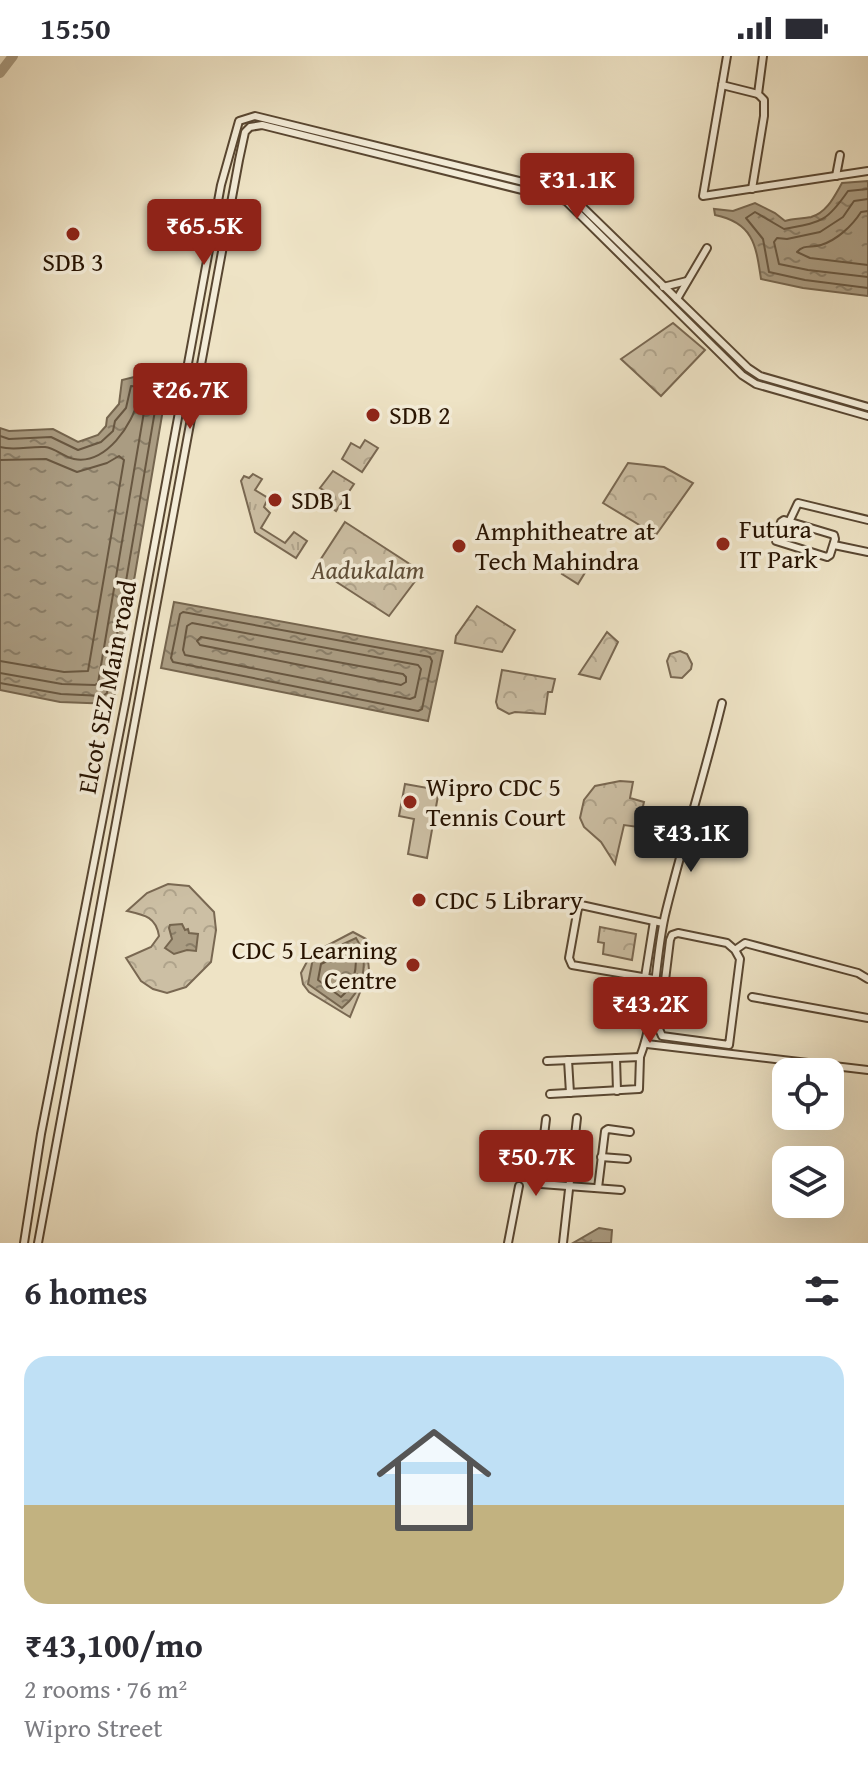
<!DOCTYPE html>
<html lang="en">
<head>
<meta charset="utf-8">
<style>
	body { margin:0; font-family:"Gentium Book Plus",serif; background:#f7f7f7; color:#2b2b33; height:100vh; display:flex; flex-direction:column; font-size:30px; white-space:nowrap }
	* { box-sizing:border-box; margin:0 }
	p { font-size:26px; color:#7c7c81 }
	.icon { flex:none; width:44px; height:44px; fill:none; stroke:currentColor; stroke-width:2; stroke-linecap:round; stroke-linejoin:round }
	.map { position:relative; height:1187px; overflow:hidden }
	.side { display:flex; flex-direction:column; background:#fff; flex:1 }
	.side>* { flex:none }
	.fabs { position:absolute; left:772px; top:1002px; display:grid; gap:16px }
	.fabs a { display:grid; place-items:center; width:72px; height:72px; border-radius:16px; background:#fff; box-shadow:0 8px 32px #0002; font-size:40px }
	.price { position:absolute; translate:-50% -68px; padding:0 18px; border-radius:8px; background:#8f2418; color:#fff; font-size:26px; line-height:52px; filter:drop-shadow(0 2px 4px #0008) }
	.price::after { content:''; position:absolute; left:50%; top:48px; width:24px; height:18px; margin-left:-12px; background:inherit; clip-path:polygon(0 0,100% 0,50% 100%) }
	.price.current { background:#222; color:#fff }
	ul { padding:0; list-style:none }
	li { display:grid; align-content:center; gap:16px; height:424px; padding:0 24px }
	li span { display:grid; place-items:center; height:248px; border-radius:24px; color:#555 }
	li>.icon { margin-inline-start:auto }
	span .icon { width:144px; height:144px; fill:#fffc; stroke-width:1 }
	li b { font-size:34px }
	h2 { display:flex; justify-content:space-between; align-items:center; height:96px; padding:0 24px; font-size:34px }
	.status { display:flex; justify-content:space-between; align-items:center; height:56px; padding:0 40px; background:#fff; direction:ltr }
	.status svg { height:22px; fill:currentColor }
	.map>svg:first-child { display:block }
</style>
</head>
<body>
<div class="status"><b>15:50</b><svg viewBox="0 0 49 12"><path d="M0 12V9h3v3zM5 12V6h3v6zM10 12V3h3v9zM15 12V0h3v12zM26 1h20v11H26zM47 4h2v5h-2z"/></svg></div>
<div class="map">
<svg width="868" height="1187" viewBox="0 0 868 1187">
	<defs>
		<pattern id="grass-tufts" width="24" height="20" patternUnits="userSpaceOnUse" patternTransform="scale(2)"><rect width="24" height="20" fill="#ccbfa4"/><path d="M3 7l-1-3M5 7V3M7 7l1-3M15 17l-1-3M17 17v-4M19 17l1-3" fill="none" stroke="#afa38b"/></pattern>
		<pattern id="forest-crowns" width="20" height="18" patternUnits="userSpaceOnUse" patternTransform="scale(2)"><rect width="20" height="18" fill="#ccbfa4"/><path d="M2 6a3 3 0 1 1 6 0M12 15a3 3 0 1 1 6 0" fill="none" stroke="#afa38b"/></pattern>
		<pattern id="water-ripples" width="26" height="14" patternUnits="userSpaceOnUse" patternTransform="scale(2)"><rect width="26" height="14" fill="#aa9c82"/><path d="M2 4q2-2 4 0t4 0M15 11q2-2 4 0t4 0" fill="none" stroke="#8a7e68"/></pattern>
	</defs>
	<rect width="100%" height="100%" fill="#eee3c5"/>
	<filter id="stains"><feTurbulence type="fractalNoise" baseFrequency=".0025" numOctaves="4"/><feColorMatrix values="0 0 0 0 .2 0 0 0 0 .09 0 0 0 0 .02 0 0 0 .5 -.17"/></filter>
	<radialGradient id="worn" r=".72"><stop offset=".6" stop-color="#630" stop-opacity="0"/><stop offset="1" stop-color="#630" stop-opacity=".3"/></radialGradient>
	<path fill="url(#grass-tufts)" stroke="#796852" stroke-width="2" d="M253 418 262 423 255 434 268 442 264 451 270 457 261 472 285 487 294 476 307 485 296 502 255 476 241 425 244 420 249 422Z"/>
	<g fill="url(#forest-crowns)" stroke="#796852" stroke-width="2">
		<path d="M673 267 705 294 661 340 621 303Z"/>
		<path d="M365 384 378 392 362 416 342 403 351 387 360 392Z"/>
		<path d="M628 407 664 411 693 427 656 479 603 447Z"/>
		<path d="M333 415 354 428 336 455 323 446 330 438 320 432Z"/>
		<path d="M345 466 422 516 389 560 315 512Z"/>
		<path d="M477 550 515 574 502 596 455 587 456 580Z"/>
		<path d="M607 576 618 586 600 623 579 618Z"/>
		<path d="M680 595 687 598 692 608 691 613 682 622 671 621 667 605 670 598Z"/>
		<path d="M502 614 555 623 552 636H548L545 658 515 656 509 658 498 652 496 646Z"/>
		<path d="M620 725 633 726 630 742 644 746 638 771 624 769 615 808 601 786 584 771 580 762 584 744 595 730Z"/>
		<path d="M670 757 677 764 670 785H663L656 773 650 770 652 762 660 763Z"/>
		<path d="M168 828 189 830 214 856 216 874 211 906 186 931 167 937 153 933 141 925 126 902 151 891 159 880C156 861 145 859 127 855L147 837Z"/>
		<path d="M600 871 636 878 632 904 603 898 604 887 598 886Z"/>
		<path d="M353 876 366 883 369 914 350 961 309 936 303 928 301 917 311 898Z"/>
	</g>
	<g fill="#ccbfa4" stroke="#796852" stroke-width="2">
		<path d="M571 505 586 515 578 528 562 518Z"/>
		<path d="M405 728 439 734 427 802 408 798 414 763 399 760Z"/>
	</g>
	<g fill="url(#water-ripples)" stroke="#75654e" stroke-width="2">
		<path d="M868 125V240L803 232 761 223C756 190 754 167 715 159L714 153 733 155 755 147 775 157 785 165C794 162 802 163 811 161 827 157 835 139 842 127Z"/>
		<path d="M134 321 167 330 113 648 60 646 0 634V372L9 375 53 373 78 386 98 379 106 370 107 362 119 348 122 324Z"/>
		<path d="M174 546 443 595 428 665 161 612Z"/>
		<path d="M182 868 185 874 188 873 189 877 198 878 196 895 187 894 174 898 165 892 172 883 169 872 170 869Z"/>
		<path d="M356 882C371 905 363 935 342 952L308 928 313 902Z"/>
		<path d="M599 1172 612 1174 611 1187H573Z"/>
	</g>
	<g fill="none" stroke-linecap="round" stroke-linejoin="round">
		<g stroke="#685741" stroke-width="2">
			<path d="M868 133 848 135C826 167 821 166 784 173L755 156 746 162 763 183 769 216 805 224 868 232"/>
			<path d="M868 143 854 145 843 161 820 176 787 183 777 182 774 186 779 208 808 214 868 221"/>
			<path d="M868 155 861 156C852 170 837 184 821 189 811 192 804 188 797 196L810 202 868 209"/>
			<path d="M0 380 9 383 51 381 78 394 101 386 113 375 115 365 126 352 131 330 149 332 158 337 107 637 103 640 61 638 0 627"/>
			<path d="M0 391C14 395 30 390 45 391 55 392 64 401 74 403 106 409 133 368 138 343L142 341 146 344 98 627 95 629 62 628 0 617"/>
			<path d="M0 404 46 403 77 416 107 407 119 400 124 404 88 615 64 616 0 605"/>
			<path d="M183 556 430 601 432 605 422 653 418 655 173 606 171 602 180 558Z"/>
			<path d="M192 567 418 609 421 613 415 641 410 643 185 599 183 594 187 570Z"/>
			<path d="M201 581 403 618 406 621V626L401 629 200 589 197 585Z"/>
			<path d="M350 894 354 895C359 911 353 931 341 941L318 924 321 908Z"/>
		</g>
		<path stroke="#aa9c82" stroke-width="10" d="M0 17 13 0"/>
		<g stroke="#584631" stroke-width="10">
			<g id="minor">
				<path d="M727 0 703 140 868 115"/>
				<path d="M722 29 758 38"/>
				<path d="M836 120 840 99"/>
				<path d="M752 133 764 60V44L758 38 763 0"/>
				<path d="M663 231 687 225"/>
				<path d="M677 243 707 192"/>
				<path d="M784 464 834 479 835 483 830 499 827 501 776 485 781 466Z"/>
				<path d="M789 466 798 447 868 464"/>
				<path d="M834 489 868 496"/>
				<path d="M735 894 740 903 729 989 662 980 659 973 670 884 672 879 678 877 727 887 735 894 745 887 858 917 868 923"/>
				<path d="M645 921 654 865"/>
				<path d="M654 923 572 909 569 902 578 852 581 849 663 867"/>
				<path d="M752 941 868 962"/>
				<path d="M647 988 868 1014"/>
				<path d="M640 1001C657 956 654 903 666 855 683 786 705 717 722 647"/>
				<path d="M616 1002 617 1035"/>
				<path d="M568 1004 570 1037"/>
				<path d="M547 1005 640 1001 639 1033 550 1038"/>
				<path d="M546 1063 539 1121 541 1128 621 1134"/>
				<path d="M601 1101 627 1103"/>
				<path d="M598 1132 605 1075 608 1073 630 1076"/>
				<path d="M24 1187 41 1078 126 643 221 129 239 65 255 60 568 137 748 312 760 320 868 351"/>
				<path d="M38 1187 239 104 245 76 250 71 262 69 566 145 742 319 756 328 868 360"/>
				<path d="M508 1187 519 1130"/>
				<path d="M563 1187 577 1062"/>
			</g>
		</g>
		<use href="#minor" stroke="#f4edd9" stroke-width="6"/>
	</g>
	<g fill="#8f2418" stroke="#f4edd9" stroke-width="3">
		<circle cx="73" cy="178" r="8"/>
		<circle cx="373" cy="359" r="8"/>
		<circle cx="275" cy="444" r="8"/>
		<circle cx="723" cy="488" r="8"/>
		<circle cx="459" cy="490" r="8"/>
		<circle cx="410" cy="746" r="8"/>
		<circle cx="419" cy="844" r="8"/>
		<circle cx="413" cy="909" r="8"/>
	</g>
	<g text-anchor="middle" stroke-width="7" stroke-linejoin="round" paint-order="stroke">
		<g font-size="26" fill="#261200" stroke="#f4edd9" text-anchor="start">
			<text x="73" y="215" text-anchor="middle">SDB 3</text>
			<text x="389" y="368">SDB 2</text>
			<text x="291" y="453">SDB 1</text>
			<text x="739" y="482">Futura<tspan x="739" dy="30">IT Park</tspan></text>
			<text x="475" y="484">Amphitheatre at<tspan x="475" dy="30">Tech Mahindra</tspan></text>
			<text x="426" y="740">Wipro CDC 5<tspan x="426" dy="30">Tennis Court</tspan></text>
			<text x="435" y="853">CDC 5 Library</text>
			<text x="397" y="903" text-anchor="end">CDC 5 Learning<tspan x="397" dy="30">Centre</tspan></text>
		</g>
		<g font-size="26" font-style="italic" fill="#604f39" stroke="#f4edd9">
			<text x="368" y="523">Aadukalam</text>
		</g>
		<g font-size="26" fill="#261200" stroke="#f4edd9">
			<text transform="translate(107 631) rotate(-79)" y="9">Elcot SEZ Main road</text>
		</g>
	</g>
	<rect width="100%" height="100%" filter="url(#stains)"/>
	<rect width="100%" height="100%" fill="url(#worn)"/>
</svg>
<div class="fabs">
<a><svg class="icon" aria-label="locate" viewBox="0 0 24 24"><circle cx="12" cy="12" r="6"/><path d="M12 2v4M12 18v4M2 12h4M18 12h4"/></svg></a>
<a><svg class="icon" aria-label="layers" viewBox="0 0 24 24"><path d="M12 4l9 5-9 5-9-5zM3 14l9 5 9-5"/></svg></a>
</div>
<b class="price" style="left:577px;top:165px">₹31.1K</b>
<b class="price" style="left:204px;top:211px">₹65.5K</b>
<b class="price" style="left:190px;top:375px">₹26.7K</b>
<b class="price current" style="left:691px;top:818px">₹43.1K</b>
<b class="price" style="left:650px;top:989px">₹43.2K</b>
<b class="price" style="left:536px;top:1142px">₹50.7K</b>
</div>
<section class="side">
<h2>6 homes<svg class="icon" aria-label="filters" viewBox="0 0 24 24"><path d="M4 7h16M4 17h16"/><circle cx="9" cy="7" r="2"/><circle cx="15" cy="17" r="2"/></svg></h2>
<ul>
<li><span style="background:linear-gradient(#bfe0f5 60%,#c2b280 0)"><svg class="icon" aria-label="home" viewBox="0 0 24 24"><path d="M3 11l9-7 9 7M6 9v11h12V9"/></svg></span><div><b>₹43,100/mo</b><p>2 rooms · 76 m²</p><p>Wipro Street</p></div></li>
</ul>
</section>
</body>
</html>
